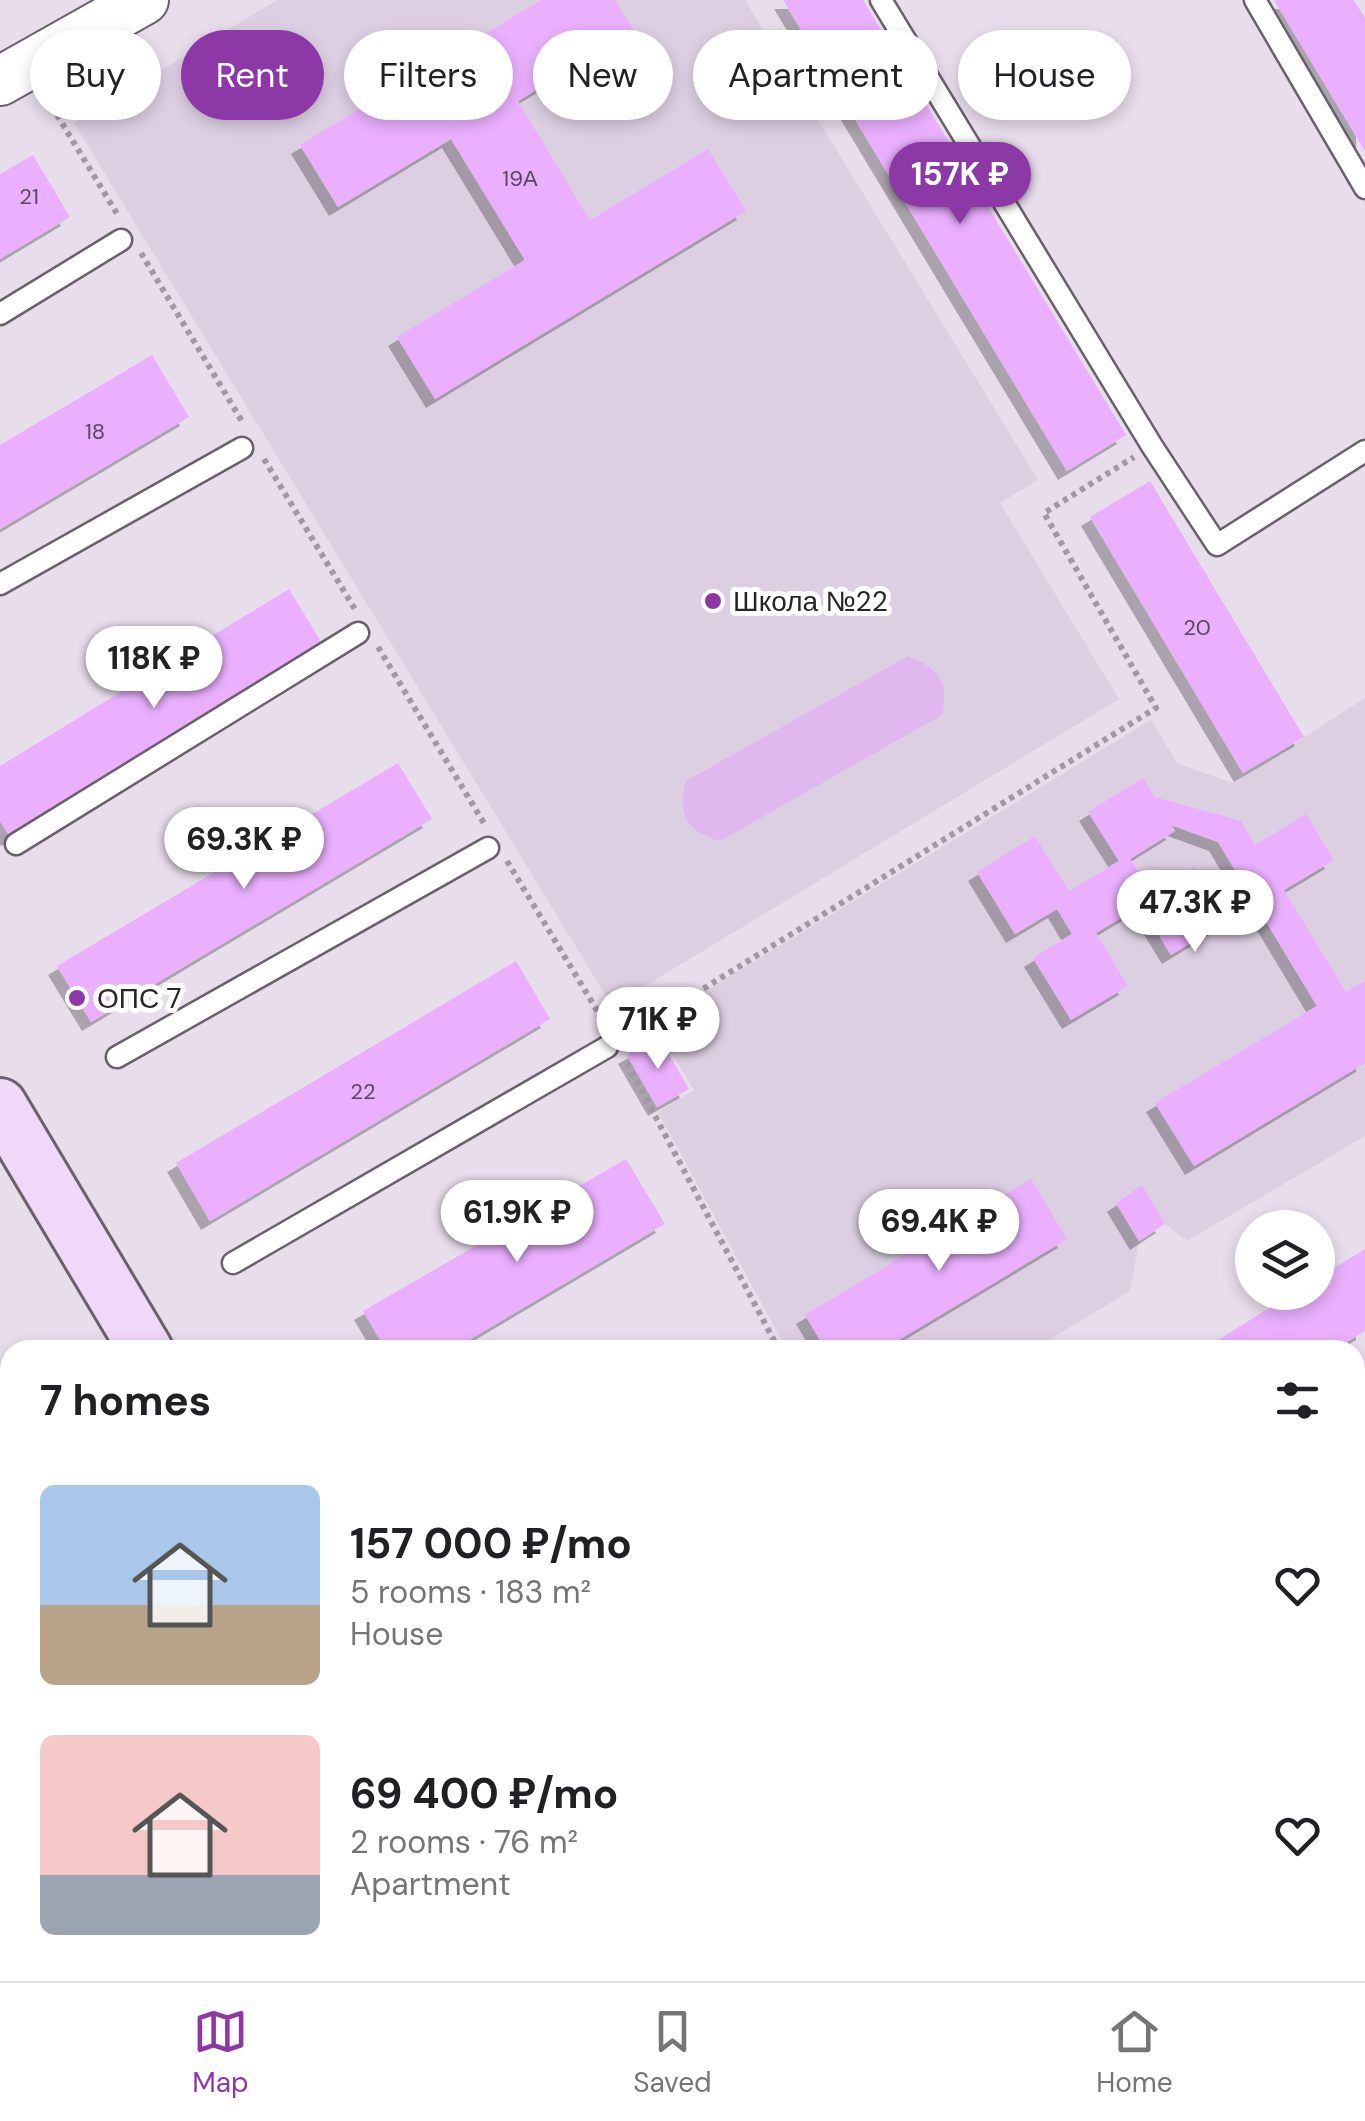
<!DOCTYPE html>
<html lang="en">
<head>
<meta charset="utf-8">
<style>
	body { margin:0; font-family:"DM Sans",sans-serif; background:#f2f2f2; color:#202124; height:100vh; display:flex; flex-direction:column; font-size:38px; white-space:nowrap }
	* { box-sizing:border-box; margin:0 }
	p { font-size:32px; color:#757577 }
	.icon { flex:none; width:55px; height:55px; fill:none; stroke:currentColor; stroke-width:2; stroke-linecap:round; stroke-linejoin:round }
	.map { position:relative; flex:1; overflow:hidden }
	.sheet { position:absolute; left:0px; top:1340px; width:1365px; height:642px; display:flex; flex-direction:column; background:#fff; border-radius:30px 30px 0 0; box-shadow:0 5px 15px #0003 }
	.sheet>* { flex:none }
	.banner { position:absolute; left:30px; top:30px; width:1305px; height:90px; display:flex; gap:20px }
	.tools { position:absolute; left:1235px; top:1210px; display:grid; gap:20px }
	.tools a { display:grid; place-items:center; width:100px; height:100px; border-radius:50%; background:#fff; box-shadow:0 5px 15px #0003; font-size:50px }
	.price { position:absolute; translate:-50% -85px; padding:0 22px; border-radius:35px; background:#fff; color:#222; font-size:32px; line-height:65px; filter:drop-shadow(0 2px 5px #0008) }
	.price::after { content:''; position:absolute; left:50%; top:60px; width:30px; height:22px; margin-left:-15px; background:inherit; clip-path:polygon(0 0,100% 0,50% 100%) }
	.price.active { background:#8c38a6; color:#fff }
	ul { padding:0; list-style:none }
	li { display:flex; align-items:center; gap:30px; height:250px; padding:0 40px }
	li span { display:grid; place-items:center; flex:none; width:280px; height:200px; border-radius:15px; color:#555 }
	li>.icon { margin-inline-start:auto }
	span .icon { width:120px; height:120px; fill:#fffc; stroke-width:1 }
	li b { font-size:42px }
	h2 { display:flex; justify-content:space-between; align-items:center; height:120px; padding:0 40px; font-size:42px }
	.tag { padding:0 35px; border-radius:45px; background:#fff; box-shadow:0 5px 15px #0003; font-size:35px; line-height:90px }
	.tag.active { background:#8c38a6; color:#fff }
	.tabs { display:flex; justify-content:space-around; align-items:center; height:140px; border-top:2px solid #e0e0e0; background:#fff; font-size:28px; color:#757577 }
	.tabs a { display:grid; justify-items:center; gap:5px }
	.tabs .active { color:#8c38a6 }
	.map>svg:first-child { display:block }
</style>
</head>
<body>
<div class="map">
<svg width="1365" height="1981" viewBox="0 0 1365 1981">
	<defs>
		<filter id="shadow"><feDropShadow dx="-9" dy="9" stdDeviation="0" flood-color="#0004"/></filter>
	</defs>
	<rect width="100%" height="100%" fill="#e8ddeb"/>
	<g fill="#ddcfe2">
		<path d="M277 0H745L1038 480 1000 503 1119 699 612 1006 74 123Z"/>
		<path d="M1365 698V1136L1187 1241 1165 1224 1142 1186 1130 1193 1116 1203 1139 1241 1130 1291 1032 1350H787L658 1112 694 1090 653 1023 1151 720 1178 764 1233 783Z"/>
	</g>
	<path fill="#e1b7f0" d="M908 656C939 669 950 682 942 715L720 841C686 831 677 815 686 781Z"/>
	<g fill="#eab0fe" filter="url(#shadow)">
		<path d="M541 0H615L634 31 518 101 590 220 708 149 746 211 435 399 397 337 525 260 451 139 338 207 300 145Z"/>
		<path d="M783 0H863L1126 435 1067 471Z"/>
		<path d="M1274 0H1354L1365 18V151Z"/>
		<path d="M33 155 70 217 0 259V174Z"/>
		<path d="M152 355 189 417 0 529V445Z"/>
		<path d="M1150 481 1304 737 1243 773 1090 517Z"/>
		<path d="M289 589 323 645 10 837 0 821V766Z"/>
		<path d="M398 763 432 819 91 1022 57 966Z"/>
		<path d="M1143 778 1155 797 1241 821 1255 845 1306 814 1334 860 1284 890 1346 992 1365 981V1063L1194 1166 1155 1103 1317 1006 1218 842 1171 825 1175 831 1130 859 1152 893 1195 867 1228 920 1171 955 1141 906 1096 933 1128 986 1071 1020 1033 958 1072 934 1057 909 1015 934 977 872 1035 836 1069 891 1119 861 1088 812Z"/>
		<path d="M516 961 550 1019 210 1221 176 1163Z"/>
		<path d="M659 1037 689 1089 657 1107 627 1055Z"/>
		<path d="M626 1159 665 1224 452 1350H370L382 1343 363 1311Z"/>
		<path d="M1031 1179 1067 1239 882 1350H826L805 1315Z"/>
		<path d="M1142 1185 1165 1224 1139 1241 1116 1203Z"/>
		<path d="M1365 1249V1331L1334 1350H1202L1295 1292H1318V1278Z"/>
		<path d="M10 1466V1546L0 1551V1472Z"/>
		<path d="M1365 1494V1631L1355 1615V1500Z"/>
		<path d="M1365 1796V1902L1355 1908V1802Z"/>
		<path d="M0 1884 10 1901V1972H52L57 1981H0Z"/>
		<path d="M296 1972H369L374 1981H301Z"/>
		<path d="M636 1972H719L724 1981H641Z"/>
		<path d="M1241 1972H1251L1256 1981H1226Z"/>
	</g>
	<g fill="none" stroke-linecap="round" stroke-linejoin="round">
		<g stroke="#69606c" stroke-width="25">
			<g id="service">
				<path d="M881 0 1152 446 1217 545 1365 451"/>
				<path d="M1255 0 1365 188"/>
				<path d="M0 314 121 240"/>
				<path d="M0 584 242 448"/>
				<path d="M16 844 358 633"/>
				<path d="M117 1057 488 848"/>
				<path d="M233 1263 607 1047"/>
				<path d="M0 1423 10 1416"/>
				<path d="M0 1616 10 1611"/>
				<path d="M0 1821 10 1837"/>
				<path d="M94 1972 100 1981"/>
				<path d="M251 1972 256 1981"/>
				<path d="M1206 1981 1220 1972"/>
			</g>
		</g>
		<g stroke="#69606c" stroke-width="52">
			<path id="tertiary" d="M0 81 144 0"/>
		</g>
		<g stroke="#69606c" stroke-width="58">
			<g id="secondary">
				<path d="M0 1105 146 1350"/>
				<path d="M509 1972 514 1981"/>
			</g>
		</g>
		<g stroke="#a098a2" stroke-width="6" stroke-dasharray="5 5" stroke-linecap="butt">
			<path d="M57 115 119 217"/>
			<path d="M141 253 243 423"/>
			<path d="M264 459 356 611"/>
			<path d="M378 647 485 825"/>
			<path d="M507 861 604 1022"/>
			<path d="M627 1036 1156 708 1044 513 1134 457"/>
			<path d="M627 1063 779 1350"/>
			<path d="M919 1981 921 1972"/>
		</g>
		<use href="#service" stroke="#fff" stroke-width="20"/>
		<use href="#tertiary" stroke="#fff" stroke-width="48"/>
		<use href="#secondary" stroke="#f0d8f8" stroke-width="52"/>
	</g>
	<g fill="#8c38a6" stroke="#fff" stroke-width="4">
		<circle cx="713" cy="601" r="10"/>
		<circle cx="77" cy="998" r="10"/>
	</g>
	<g text-anchor="middle" stroke-width="10" stroke-linejoin="round" paint-order="stroke">
		<g font-size="22" fill="#58475e">
			<text x="520" y="186">19А</text>
			<text x="29" y="204">21</text>
			<text x="95" y="439">18</text>
			<text x="1197" y="635">20</text>
			<text x="363" y="1099">22</text>
		</g>
		<g font-size="28" fill="#282429" stroke="#fff" text-anchor="start">
			<text x="733" y="611">Школа №22</text>
			<text x="97" y="1008">ОПС 7</text>
		</g>
	</g>
</svg>
<div class="tools">
<a><svg class="icon" aria-label="layers" viewBox="0 0 24 24"><path d="M12 4l9 5-9 5-9-5zM3 14l9 5 9-5"/></svg></a>
</div>
<b class="price active" style="left:960px;top:227px">157K ₽</b>
<b class="price" style="left:154px;top:711px">118K ₽</b>
<b class="price" style="left:244px;top:892px">69.3K ₽</b>
<b class="price" style="left:1195px;top:955px">47.3K ₽</b>
<b class="price" style="left:658px;top:1072px">71K ₽</b>
<b class="price" style="left:517px;top:1265px">61.9K ₽</b>
<b class="price" style="left:939px;top:1274px">69.4K ₽</b>
<div class="banner">
<a class="tag">Buy</a>
<a class="tag active">Rent</a>
<a class="tag">Filters</a>
<a class="tag">New</a>
<a class="tag">Apartment</a>
<a class="tag">House</a>
</div>
<section class="sheet">
<h2>7 homes<svg class="icon" aria-label="filters" viewBox="0 0 24 24"><path d="M4 7h16M4 17h16"/><circle cx="9" cy="7" r="2"/><circle cx="15" cy="17" r="2"/></svg></h2>
<ul>
<li><span style="background:linear-gradient(#a9c7e8 60%,#b9a48a 0)"><svg class="icon" aria-label="home" viewBox="0 0 24 24"><path d="M3 11l9-7 9 7M6 9v11h12V9"/></svg></span><div><b>157 000 ₽/mo</b><p>5 rooms · 183 m²</p><p>House</p></div><svg class="icon" aria-label="heart" viewBox="0 0 24 24"><path d="M12 20l-8-8c-3-5 5-10 8-4 3-6 11-1 8 4z"/></svg></li>
<li><span style="background:linear-gradient(#f6c9c9 70%,#9aa5b1 0)"><svg class="icon" aria-label="home" viewBox="0 0 24 24"><path d="M3 11l9-7 9 7M6 9v11h12V9"/></svg></span><div><b>69 400 ₽/mo</b><p>2 rooms · 76 m²</p><p>Apartment</p></div><svg class="icon" aria-label="heart" viewBox="0 0 24 24"><path d="M12 20l-8-8c-3-5 5-10 8-4 3-6 11-1 8 4z"/></svg></li>
</ul>
</section>
</div>
<nav class="tabs">
<a class="active"><svg class="icon" aria-label="map" viewBox="0 0 24 24"><path d="M3 6l6-2 6 2 6-2v14l-6 2-6-2-6 2zM9 4v14M15 6v14"/></svg>Map</a>
<a><svg class="icon" aria-label="saved" viewBox="0 0 24 24"><path d="M7 4h10v16l-5-4-5 4z"/></svg>Saved</a>
<a><svg class="icon" aria-label="home" viewBox="0 0 24 24"><path d="M3 11l9-7 9 7M6 9v11h12V9"/></svg>Home</a>
</nav>
</body>
</html>
